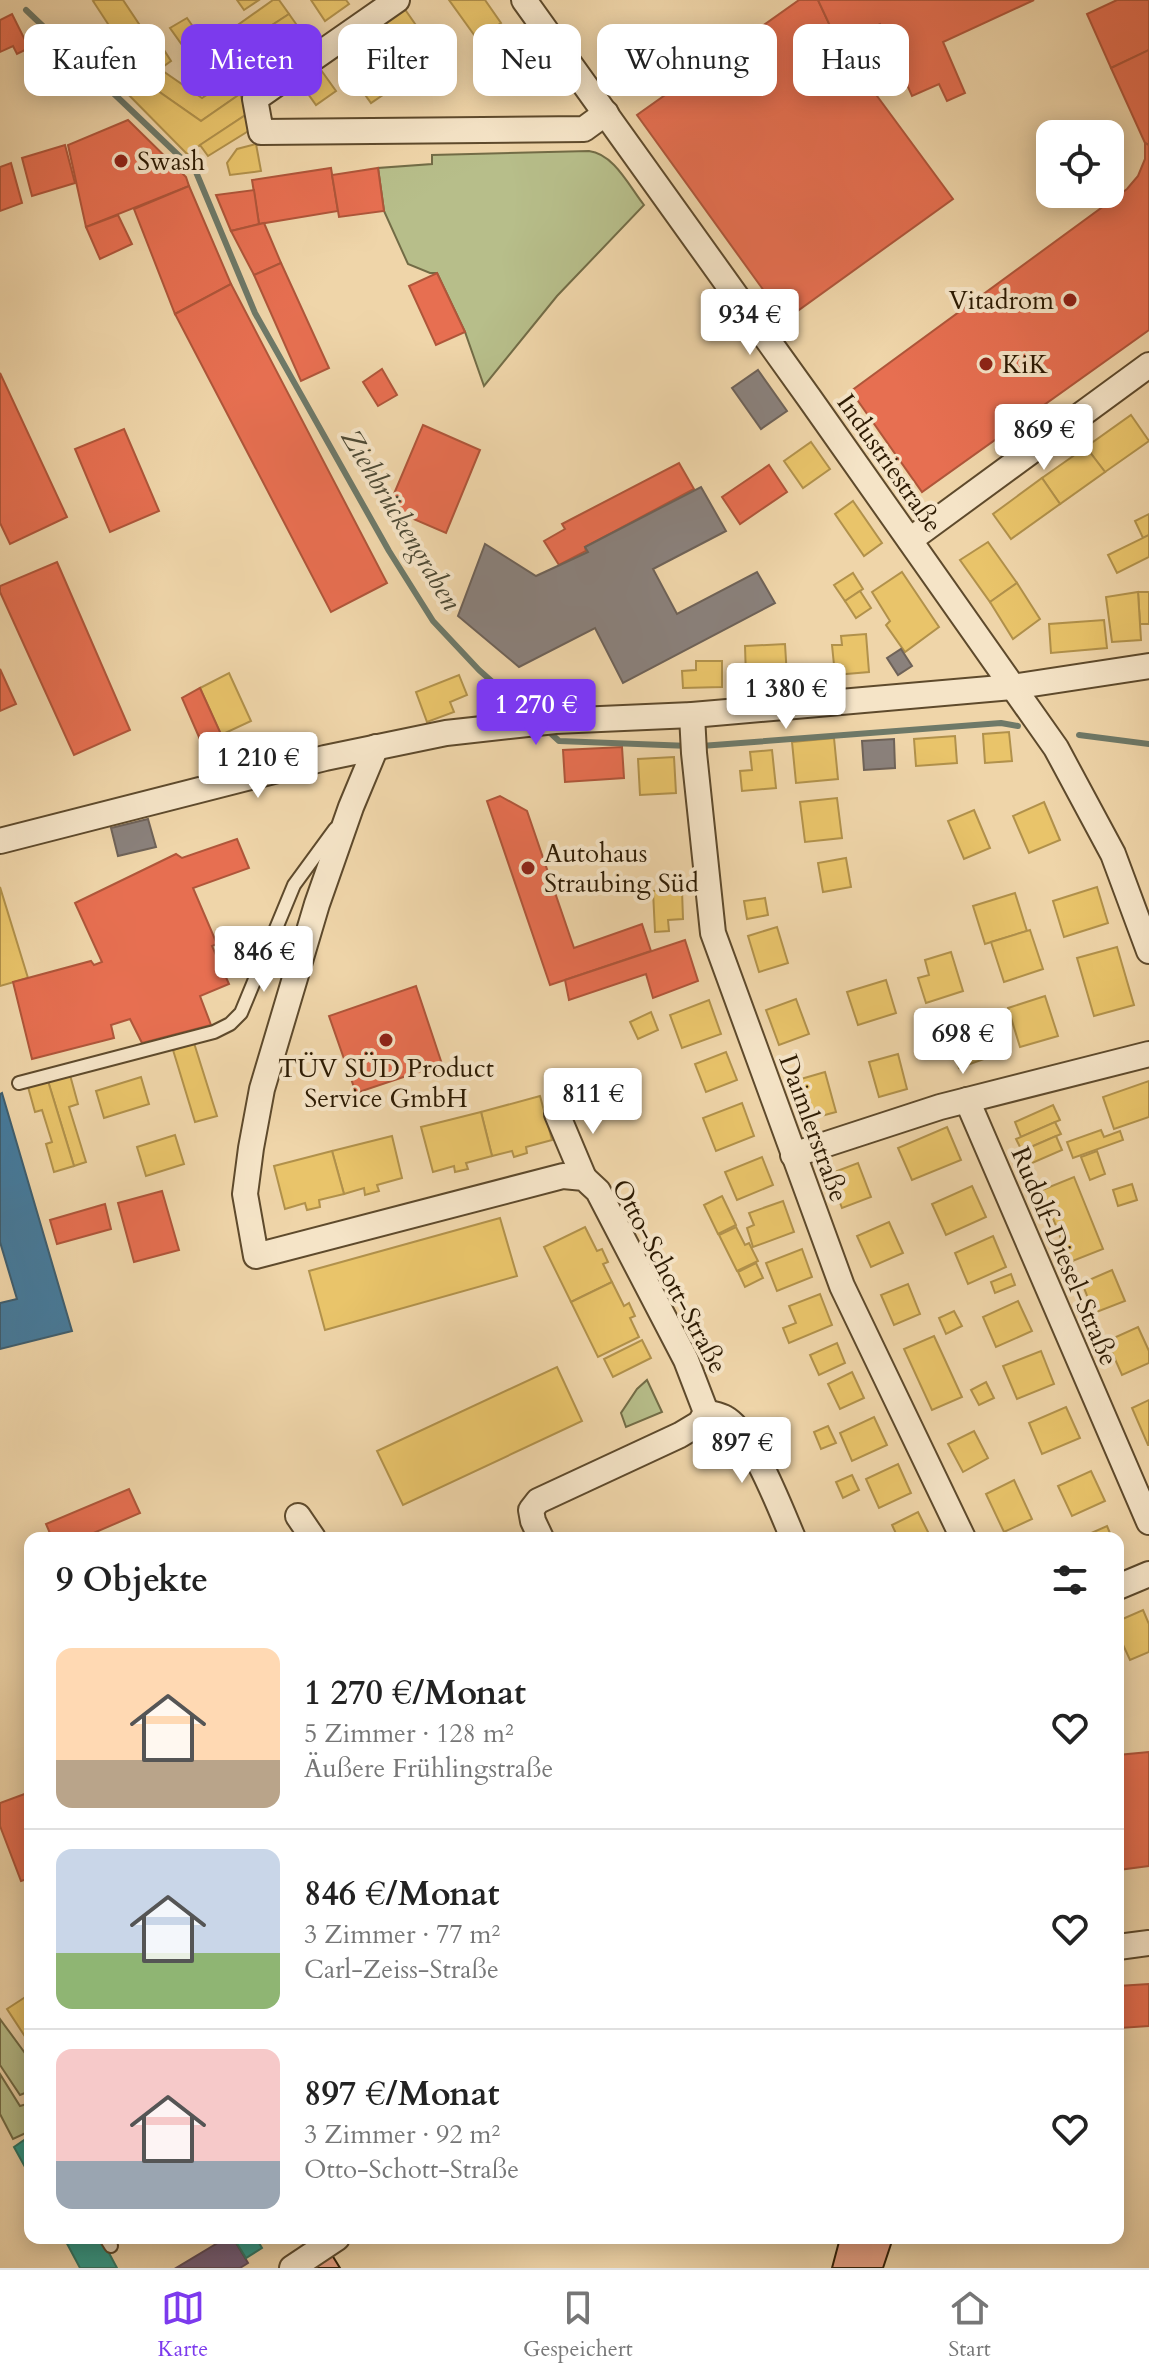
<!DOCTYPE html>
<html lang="de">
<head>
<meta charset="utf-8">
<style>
	body { margin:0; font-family:Cardo,serif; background:#f2f2f2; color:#222; height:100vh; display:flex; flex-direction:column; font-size:30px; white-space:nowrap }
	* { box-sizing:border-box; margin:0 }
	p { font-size:26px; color:#767676 }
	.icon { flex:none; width:44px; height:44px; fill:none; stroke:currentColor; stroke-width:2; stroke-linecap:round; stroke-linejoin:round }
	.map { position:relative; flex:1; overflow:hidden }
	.drawer { position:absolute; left:24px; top:1532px; width:1100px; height:712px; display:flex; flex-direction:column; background:#fff; border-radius:16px; box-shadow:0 4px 20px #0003 }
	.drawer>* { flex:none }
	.guide { position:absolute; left:24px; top:24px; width:1102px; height:72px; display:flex; gap:16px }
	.controls { position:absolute; left:1036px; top:120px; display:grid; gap:16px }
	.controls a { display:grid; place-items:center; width:88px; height:88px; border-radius:16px; background:#fff; box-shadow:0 4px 20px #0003; font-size:40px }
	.price { position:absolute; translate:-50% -68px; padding:0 18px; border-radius:8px; background:#fff; color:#222; font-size:26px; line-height:52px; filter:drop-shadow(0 2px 4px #0008) }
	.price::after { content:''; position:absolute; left:50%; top:48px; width:24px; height:18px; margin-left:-12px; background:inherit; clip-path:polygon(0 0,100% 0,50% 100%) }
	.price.selected { background:#7c3aed; color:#fff }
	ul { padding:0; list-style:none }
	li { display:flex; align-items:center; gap:24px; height:200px; padding:0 32px }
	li+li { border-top:2px solid #e0e0e0 }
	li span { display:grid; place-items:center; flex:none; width:224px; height:160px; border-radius:16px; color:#555 }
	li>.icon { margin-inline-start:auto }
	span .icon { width:96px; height:96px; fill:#fffc; stroke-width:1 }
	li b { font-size:34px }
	h2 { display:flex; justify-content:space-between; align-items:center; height:96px; padding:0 32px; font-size:34px }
	.pill { padding:0 28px; border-radius:16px; background:#fff; box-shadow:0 4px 20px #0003; font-size:28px; line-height:72px }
	.pill.selected { background:#7c3aed; color:#fff }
	.tabs { display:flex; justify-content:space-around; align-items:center; height:112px; border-top:2px solid #e0e0e0; background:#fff; font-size:22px; color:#767676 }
	.tabs a { display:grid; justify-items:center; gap:4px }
	.tabs .selected { color:#7c3aed }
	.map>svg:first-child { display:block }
</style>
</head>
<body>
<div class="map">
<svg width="1149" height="2268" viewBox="0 0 1149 2268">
	<rect width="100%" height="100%" fill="#efd5a9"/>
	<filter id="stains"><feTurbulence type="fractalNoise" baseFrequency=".0025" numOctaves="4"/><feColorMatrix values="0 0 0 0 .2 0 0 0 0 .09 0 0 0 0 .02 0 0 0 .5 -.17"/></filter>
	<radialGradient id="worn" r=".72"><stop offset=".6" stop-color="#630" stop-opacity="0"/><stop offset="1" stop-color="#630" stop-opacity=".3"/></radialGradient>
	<g fill="#b7be8a" stroke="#726c46" stroke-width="2">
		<path d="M589 151C614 154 629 186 644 205L557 296 484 386 465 332 437 273H430L408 264 384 211 378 168 432 164V155Z"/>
		<path d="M647 1380 662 1412 626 1427 621 1413 637 1389Z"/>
		<path d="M0 2019 30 2060V2091L20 2095 0 2065Z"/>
		<path d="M0 2074 20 2106 30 2103V2131L13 2139 0 2114Z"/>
	</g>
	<g fill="#e9c46a" stroke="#b1914b" stroke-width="2">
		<path d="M95 0H123L147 36 125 50 93 1Z"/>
		<path d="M237 0H259L244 10Z"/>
		<path d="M273 0H279L289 14 263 31 283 58 242 87 211 44Z"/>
		<path d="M311 0H346L349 4 325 21Z"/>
		<path d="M449 0H485L501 23 477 39Z"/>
		<path d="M404 8 427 41 401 60 378 27Z"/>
		<path d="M289 14 308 41 283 58 263 31Z"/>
		<path d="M187 18 240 94 201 121 128 70 162 47 171 61 160 69 202 98 214 90 170 28Z"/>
		<path d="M363 40 396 86 371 103 338 57Z"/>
		<path d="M519 48 536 72 511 90 494 65Z"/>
		<path d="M128 70 201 121 240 94 247 114 187 154 115 81Z"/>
		<path d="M321 70 336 91 316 105 301 84Z"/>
		<path d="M247 114 250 130 208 156 200 145Z"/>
		<path d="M256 144 261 171 230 175 227 163 237 149Z"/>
		<path d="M1131 415 1149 441 1105 472 1086 447Z"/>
		<path d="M811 442 830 469 803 488 784 461Z"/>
		<path d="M1086 447 1105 472 1060 504 1042 478Z"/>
		<path d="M1042 478 1060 504 1011 539 993 514Z"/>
		<path d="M853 501 882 543 864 556 835 514Z"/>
		<path d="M1149 514V535L1143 538 1135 521Z"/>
		<path d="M1149 535V557L1117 573 1108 555Z"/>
		<path d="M988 542 1017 583 990 602 960 560Z"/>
		<path d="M902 572 939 627 905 652 886 625 890 621 872 592Z"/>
		<path d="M853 573 863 589 845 601 834 585Z"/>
		<path d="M1017 583 1040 619 1013 639 990 602Z"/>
		<path d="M860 591 871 608 856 618 845 601Z"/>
		<path d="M1138 592H1149V624H1140Z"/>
		<path d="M1138 592 1141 640 1112 642 1106 597Z"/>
		<path d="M1104 620 1107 648 1051 653 1049 624Z"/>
		<path d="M866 634 869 672 835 675 832 645H842L841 636Z"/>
		<path d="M785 644 787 677 746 678 745 646Z"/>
		<path d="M696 661H722V687L683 688 682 671 696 670Z"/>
		<path d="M229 673 251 721 221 735 200 688Z"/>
		<path d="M459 675 467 695 450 702 454 712 427 722 416 692Z"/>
		<path d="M1009 732 1012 761 985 763 983 734Z"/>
		<path d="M955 736 957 763 916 766 914 739Z"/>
		<path d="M834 738 838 779 796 783 792 742Z"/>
		<path d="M772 750 776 788 742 791 740 771 752 770 750 752Z"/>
		<path d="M674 757 676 793 640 795 638 759Z"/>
		<path d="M837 798 842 838 805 842 800 802Z"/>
		<path d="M1044 802 1060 840 1029 853 1013 816Z"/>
		<path d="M974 810 990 848 964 859 948 821Z"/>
		<path d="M846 858 851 887 823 892 818 863Z"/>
		<path d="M0 887 28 978 0 986Z"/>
		<path d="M1097 887 1108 923 1064 937 1053 901Z"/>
		<path d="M682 890 683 919 668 920 669 931 655 932 653 891Z"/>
		<path d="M1015 893 1027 931 985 944 973 906Z"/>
		<path d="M765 898 768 915 747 919 744 901Z"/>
		<path d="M777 927 788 963 759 972 748 936Z"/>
		<path d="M1030 930 1043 969 1004 982 991 942Z"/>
		<path d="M1117 947 1134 1005 1094 1016 1077 958Z"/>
		<path d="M951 952 963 991 926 1003 918 978 929 975 925 960Z"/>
		<path d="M886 980 896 1013 858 1025 847 992Z"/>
		<path d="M1045 996 1058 1036 1020 1047 1008 1008Z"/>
		<path d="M796 999 809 1034 779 1045 766 1010Z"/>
		<path d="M709 1000 721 1034 682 1048 670 1015Z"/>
		<path d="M651 1012 658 1030 638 1039 630 1022Z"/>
		<path d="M976 1023 987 1058 959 1068 947 1033Z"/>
		<path d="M194 1043 217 1116 195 1122 173 1050Z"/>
		<path d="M726 1052 737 1080 706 1092 695 1064Z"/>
		<path d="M898 1054 907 1089 879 1097 869 1062Z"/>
		<path d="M825 1072 836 1112 806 1120 794 1081Z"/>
		<path d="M70 1075 78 1104 69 1107 86 1162 74 1166 48 1081Z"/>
		<path d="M141 1077 149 1104 104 1118 96 1091Z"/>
		<path d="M48 1081 74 1166 54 1172 46 1144 52 1142 42 1110 35 1112 28 1087Z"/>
		<path d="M1149 1081V1117L1114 1129 1103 1097Z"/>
		<path d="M540 1096 552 1140 526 1147 527 1153 514 1157 512 1151 492 1156 481 1112Z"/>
		<path d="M742 1103 754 1136 716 1151 703 1118Z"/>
		<path d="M1053 1105 1060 1120 1021 1137 1015 1122Z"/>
		<path d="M481 1112 492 1156 466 1163 468 1169 455 1172 454 1166 433 1172 421 1127Z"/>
		<path d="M1055 1122 1061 1134 1022 1151 1016 1139Z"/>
		<path d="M947 1127 961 1160 912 1180 898 1148Z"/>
		<path d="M1101 1130 1104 1137 1120 1131 1123 1140 1073 1158 1067 1142Z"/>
		<path d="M175 1135 184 1164 146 1176 137 1147Z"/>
		<path d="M392 1136 402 1178 377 1185 379 1191 365 1195 364 1188 344 1194 332 1151Z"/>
		<path d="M1056 1136 1062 1150 1023 1167 1017 1153Z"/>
		<path d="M332 1151 344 1194 319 1200 320 1207 307 1210 305 1203 285 1209 274 1166Z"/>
		<path d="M1097 1151 1105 1174 1090 1180 1081 1157Z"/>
		<path d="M762 1157 773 1185 737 1200 725 1172Z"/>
		<path d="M858 1163 871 1197 842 1208 829 1174Z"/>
		<path d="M1074 1177 1103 1249 1070 1262 1042 1190Z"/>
		<path d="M1132 1184 1137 1200 1118 1206 1113 1190Z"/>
		<path d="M972 1186 986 1217 946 1235 932 1204Z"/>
		<path d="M722 1196 736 1225 718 1234 704 1205Z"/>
		<path d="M783 1201 794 1232 753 1247 747 1228 754 1225 749 1213Z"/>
		<path d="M500 1218 517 1276 325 1330 309 1271Z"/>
		<path d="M889 1222 903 1253 871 1267 857 1236Z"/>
		<path d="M585 1227 597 1251 602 1249 608 1262 603 1264 612 1282 571 1302 544 1247Z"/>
		<path d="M736 1227 745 1245 749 1243 758 1261 737 1271 719 1235Z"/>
		<path d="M993 1236 1006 1267 968 1284 955 1253Z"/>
		<path d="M802 1249 812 1277 777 1291 766 1263Z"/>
		<path d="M756 1263 763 1278 745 1287 738 1272Z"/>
		<path d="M1112 1270 1125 1301 1094 1313 1082 1283Z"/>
		<path d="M1011 1274 1015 1285 995 1293 991 1282Z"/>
		<path d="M612 1282 624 1306 629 1303 635 1316 630 1318 639 1337 598 1357 571 1302Z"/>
		<path d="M908 1284 920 1314 894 1325 881 1295Z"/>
		<path d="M820 1294 832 1325 789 1343 783 1328 796 1323 789 1306Z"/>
		<path d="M1018 1301 1032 1331 996 1347 983 1317Z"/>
		<path d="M954 1311 962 1326 946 1334 939 1318Z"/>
		<path d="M1138 1327 1149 1351V1363L1122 1375 1107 1341Z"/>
		<path d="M934 1336 962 1397 932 1410 904 1349Z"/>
		<path d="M642 1340 651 1358 613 1377 604 1359Z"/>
		<path d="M837 1343 845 1363 819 1375 810 1355Z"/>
		<path d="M1041 1351 1054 1384 1017 1399 1003 1366Z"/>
		<path d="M557 1367 582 1421 403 1505 377 1451Z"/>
		<path d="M852 1372 864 1398 840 1409 828 1384Z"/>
		<path d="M986 1382 994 1398 979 1405 971 1390Z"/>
		<path d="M1149 1400V1445H1148L1132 1408Z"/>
		<path d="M1066 1407 1080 1438 1042 1454 1029 1423Z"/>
		<path d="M874 1417 887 1445 852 1461 840 1433Z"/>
		<path d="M828 1426 836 1443 821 1449 814 1432Z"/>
		<path d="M974 1431 988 1458 963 1472 948 1444Z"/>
		<path d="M898 1464 911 1493 879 1508 866 1479Z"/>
		<path d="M1091 1471 1105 1501 1072 1516 1058 1486Z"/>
		<path d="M852 1475 859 1490 843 1498 836 1482Z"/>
		<path d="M1014 1480 1032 1519 1004 1532 986 1494Z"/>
		<path d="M918 1512 929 1534 921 1538H898L892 1525Z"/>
		<path d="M1107 1526 1112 1538H1080Z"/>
		<path d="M1143 1610 1149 1624V1652L1130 1660 1118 1634V1621Z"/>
		<path d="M30 1994V2035L26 2038 7 2009Z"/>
	</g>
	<g fill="#e76f51" stroke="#af563a" stroke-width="2">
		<path d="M799 0H818L838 43 953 199 785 320 637 115Z"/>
		<path d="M818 0H1034L943 42 965 93 947 101 939 84 912 96 880 24 838 43Z"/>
		<path d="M1117 0H1149V50L1111 68 1087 14Z"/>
		<path d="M12 14 29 48 17 54 13 46 0 52V20Z"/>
		<path d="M1149 50V145L1145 143 1111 68Z"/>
		<path d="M128 120 186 177 189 186 86 227 68 145Z"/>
		<path d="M1145 143 1149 145V330L922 492 851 391 1127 189 1138 176 1145 159Z"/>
		<path d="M65 145 75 183 32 196 22 158Z"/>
		<path d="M11 163 22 203 0 211V167Z"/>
		<path d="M331 168 338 211 259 224 252 180Z"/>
		<path d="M378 168 384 211 339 217 332 175Z"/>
		<path d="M189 186 231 284 175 314 134 209Z"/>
		<path d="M254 190 259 224 231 231 216 195Z"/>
		<path d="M118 215 132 244 100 259 86 227Z"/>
		<path d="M264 223 281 263 254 275 231 231Z"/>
		<path d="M281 263 329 368 301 381 254 275Z"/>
		<path d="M437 273 465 332 436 345 409 286Z"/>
		<path d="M231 284 387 583 331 612 175 314Z"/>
		<path d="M382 369 397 395 378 406 363 382Z"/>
		<path d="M0 373 67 517 10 544 0 523Z"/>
		<path d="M423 425 480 450 446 533 388 508Z"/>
		<path d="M124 429 159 511 110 532 75 449Z"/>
		<path d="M679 463 694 489 585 547 586 551 559 565 544 541 565 529 562 524Z"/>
		<path d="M769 465 787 492 740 524 722 497Z"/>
		<path d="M57 562 130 730 74 755 0 592V586Z"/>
		<path d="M0 669 16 704 0 711Z"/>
		<path d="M200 688 225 743 206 753 182 698Z"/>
		<path d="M622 747 624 778 565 782 563 750Z"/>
		<path d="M500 796 527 811 574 948 642 924 651 951 550 985 487 801Z"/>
		<path d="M237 839 249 868 193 888 217 944 212 946 229 984 200 996 211 1025 142 1043 130 1019 111 1025 114 1038 32 1059 13 982 91 961 94 965 102 962 75 903 176 854 182 858Z"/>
		<path d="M685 940 698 981 653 998 646 974 569 1000 565 980Z"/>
		<path d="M416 986 442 1064 356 1093 329 1016Z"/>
		<path d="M162 1191 179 1250 134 1262 118 1203Z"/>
		<path d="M105 1204 111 1229 57 1244 50 1220Z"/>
		<path d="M129 1489 140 1513 82 1538H52L46 1524Z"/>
		<path d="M1149 1752V1866L1118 1870V1755Z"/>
		<path d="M30 1792V1878L21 1881 0 1826V1803Z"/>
		<path d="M1149 1984V2026L1120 2028 1118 1986Z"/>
	</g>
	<path fill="#6d597a" stroke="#5a4656" stroke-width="2" d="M226 2238H233L248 2263 240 2268H176Z"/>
	<g fill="#2a9d8f" stroke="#2b7665" stroke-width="2">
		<path d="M30 2136V2176L14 2147Z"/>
		<path d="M64 2238H101L117 2268H80Z"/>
		<path d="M243 2238H256L262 2248 246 2258 236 2242Z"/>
	</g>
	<path fill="#457b9d" stroke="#3e5e6f" stroke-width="2" d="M2 1093 72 1331 0 1349V1303L17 1299 0 1242V1094Z"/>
	<g fill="#8a817c" stroke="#6e6258" stroke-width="2">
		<path d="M758 370 787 411 761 429 732 388Z"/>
		<path d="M701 487 726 531 653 569 677 614 757 572 775 603 623 683 595 628 519 667 458 616 485 544 536 576 588 552 585 547Z"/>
		<path d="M901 649 912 666 898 675 887 658Z"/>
		<path d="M894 739 895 768 864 770 862 741Z"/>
		<path d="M148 819 156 847 118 856 111 828Z"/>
	</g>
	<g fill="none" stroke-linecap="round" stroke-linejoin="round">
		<g stroke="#6e7968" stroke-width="6">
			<path d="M26 10 196 172 255 313 389 551 433 621 479 670 531 716"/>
			<path d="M546 729 559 741 690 746"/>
			<path d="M1079 735 1149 744"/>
			<path d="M701 746 1001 723 1018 726"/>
		</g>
	</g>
	<g fill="#e8a084" stroke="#2d1b03" stroke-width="2">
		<path d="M840 2238H893L883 2268H832Z"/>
		<path d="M332 2255 340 2268H313Z"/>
	</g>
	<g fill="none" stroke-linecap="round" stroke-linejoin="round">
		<g stroke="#5e4a2c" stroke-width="16">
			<g id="lane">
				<path d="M19 1083 214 1032 230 1024 241 1013 294 885 335 829"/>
				<path d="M106 2238 111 2246"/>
			</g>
		</g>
		<g stroke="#5e4a2c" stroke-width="28">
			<g id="street">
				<path d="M397 0 255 99 261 132 584 129 606 113"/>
				<path d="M524 0 810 399 1056 748 1113 854 1149 951"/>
				<path d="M910 540 1149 365"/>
				<path d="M692 715 694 753 713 933 842 1286 963 1538"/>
				<path d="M376 747 351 807 317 904 262 1089 251 1148 245 1194 256 1256 563 1176 584 1178 598 1191 686 1360 706 1412 700 1423 680 1435 538 1501 531 1510 533 1521 541 1538"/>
				<path d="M0 841 325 758 446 733 555 721 692 715 1012 687 1149 666"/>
				<path d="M967 1100 1149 1522"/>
				<path d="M557 1114 584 1178"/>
				<path d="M793 1155 940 1107 1149 1054"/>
				<path d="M706 1412C712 1414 720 1415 725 1418 752 1433 780 1508 793 1538"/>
				<path d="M298 1516 313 1538"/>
				<path d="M1118 1587 1149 1574"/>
				<path d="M1118 1947 1149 1943"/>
				<path d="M292 2268 337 2238"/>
			</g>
		</g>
		<use href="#lane" stroke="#f5e4c7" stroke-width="12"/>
		<use href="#street" stroke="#f5e4c7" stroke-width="24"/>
	</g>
	<g fill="#8f2418" stroke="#f5e4c7" stroke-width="3">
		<circle cx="121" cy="161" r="8"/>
		<circle cx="1070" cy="300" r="8"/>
		<circle cx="986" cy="364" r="8"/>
		<circle cx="528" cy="868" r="8"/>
		<circle cx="386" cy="1040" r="8"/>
	</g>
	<g text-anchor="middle" stroke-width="8" stroke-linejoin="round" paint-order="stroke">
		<g font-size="26" fill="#2d1b03" stroke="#f5e4c7" text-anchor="start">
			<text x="137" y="170">Swash</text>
			<text x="1054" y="309" text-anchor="end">Vitadrom</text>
			<text x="1002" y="373">KiK</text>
			<text x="544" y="862">Autohaus<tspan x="544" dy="30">Straubing Süd</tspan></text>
			<text x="386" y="1077" text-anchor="middle">TÜV SÜD Product<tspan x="386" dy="30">Service GmbH</tspan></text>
		</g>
		<g font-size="26" fill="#2d1b03" stroke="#f5e4c7">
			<text transform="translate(890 463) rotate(55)" y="9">Industriestraße</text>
			<text transform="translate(814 1128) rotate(70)" y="9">Daimlerstraße</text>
			<text transform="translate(1065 1256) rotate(67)" y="9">Rudolf-Diesel-Straße</text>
			<text transform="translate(670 1276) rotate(62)" y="9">Otto-Schott-Straße</text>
		</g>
		<g font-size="28" font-style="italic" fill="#4e4a35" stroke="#f5e4c7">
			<text transform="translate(402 519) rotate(59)" y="10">Ziehbrückengraben</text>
		</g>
	</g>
	<rect width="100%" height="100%" filter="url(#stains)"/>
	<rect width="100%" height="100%" fill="url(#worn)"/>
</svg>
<div class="controls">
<a><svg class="icon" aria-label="locate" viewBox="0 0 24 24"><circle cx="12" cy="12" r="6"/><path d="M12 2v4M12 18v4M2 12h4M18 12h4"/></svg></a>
</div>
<b class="price" style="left:750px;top:357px">934 €</b>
<b class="price" style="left:1044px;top:472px">869 €</b>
<b class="price" style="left:786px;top:731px">1 380 €</b>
<b class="price selected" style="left:536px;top:747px">1 270 €</b>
<b class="price" style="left:258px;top:800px">1 210 €</b>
<b class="price" style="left:264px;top:994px">846 €</b>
<b class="price" style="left:963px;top:1076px">698 €</b>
<b class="price" style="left:593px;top:1136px">811 €</b>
<b class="price" style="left:742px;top:1485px">897 €</b>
<div class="guide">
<a class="pill">Kaufen</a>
<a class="pill selected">Mieten</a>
<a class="pill">Filter</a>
<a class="pill">Neu</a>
<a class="pill">Wohnung</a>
<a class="pill">Haus</a>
</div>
<section class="drawer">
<h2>9 Objekte<svg class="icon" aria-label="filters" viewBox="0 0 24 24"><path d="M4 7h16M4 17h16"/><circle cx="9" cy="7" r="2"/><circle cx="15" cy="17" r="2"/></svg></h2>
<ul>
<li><span style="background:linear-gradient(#ffd9b3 70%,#b9a48a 0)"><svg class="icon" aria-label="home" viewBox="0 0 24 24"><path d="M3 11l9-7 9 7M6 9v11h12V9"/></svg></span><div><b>1 270 €/Monat</b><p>5 Zimmer · 128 m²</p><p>Äußere Frühlingstraße</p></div><svg class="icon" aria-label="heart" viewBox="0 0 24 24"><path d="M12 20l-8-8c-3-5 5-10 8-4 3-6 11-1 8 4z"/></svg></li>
<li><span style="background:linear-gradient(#c9d6e8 65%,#8fb573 0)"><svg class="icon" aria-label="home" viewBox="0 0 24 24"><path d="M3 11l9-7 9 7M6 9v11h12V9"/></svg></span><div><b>846 €/Monat</b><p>3 Zimmer · 77 m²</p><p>Carl-Zeiss-Straße</p></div><svg class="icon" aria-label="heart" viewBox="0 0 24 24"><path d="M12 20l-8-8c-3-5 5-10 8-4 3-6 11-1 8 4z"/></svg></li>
<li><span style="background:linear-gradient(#f6c9c9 70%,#9aa5b1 0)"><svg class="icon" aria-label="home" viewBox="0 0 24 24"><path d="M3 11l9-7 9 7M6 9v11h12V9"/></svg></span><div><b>897 €/Monat</b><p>3 Zimmer · 92 m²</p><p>Otto-Schott-Straße</p></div><svg class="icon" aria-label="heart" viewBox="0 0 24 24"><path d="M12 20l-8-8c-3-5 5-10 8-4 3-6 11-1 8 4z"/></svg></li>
</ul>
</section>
</div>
<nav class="tabs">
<a class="selected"><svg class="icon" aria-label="map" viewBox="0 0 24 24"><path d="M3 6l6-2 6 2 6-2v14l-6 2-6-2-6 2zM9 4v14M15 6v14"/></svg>Karte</a>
<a><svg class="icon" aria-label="saved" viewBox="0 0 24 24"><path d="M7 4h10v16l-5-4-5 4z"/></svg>Gespeichert</a>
<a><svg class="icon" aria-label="home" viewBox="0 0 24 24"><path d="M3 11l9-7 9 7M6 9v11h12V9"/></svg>Start</a>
</nav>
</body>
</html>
